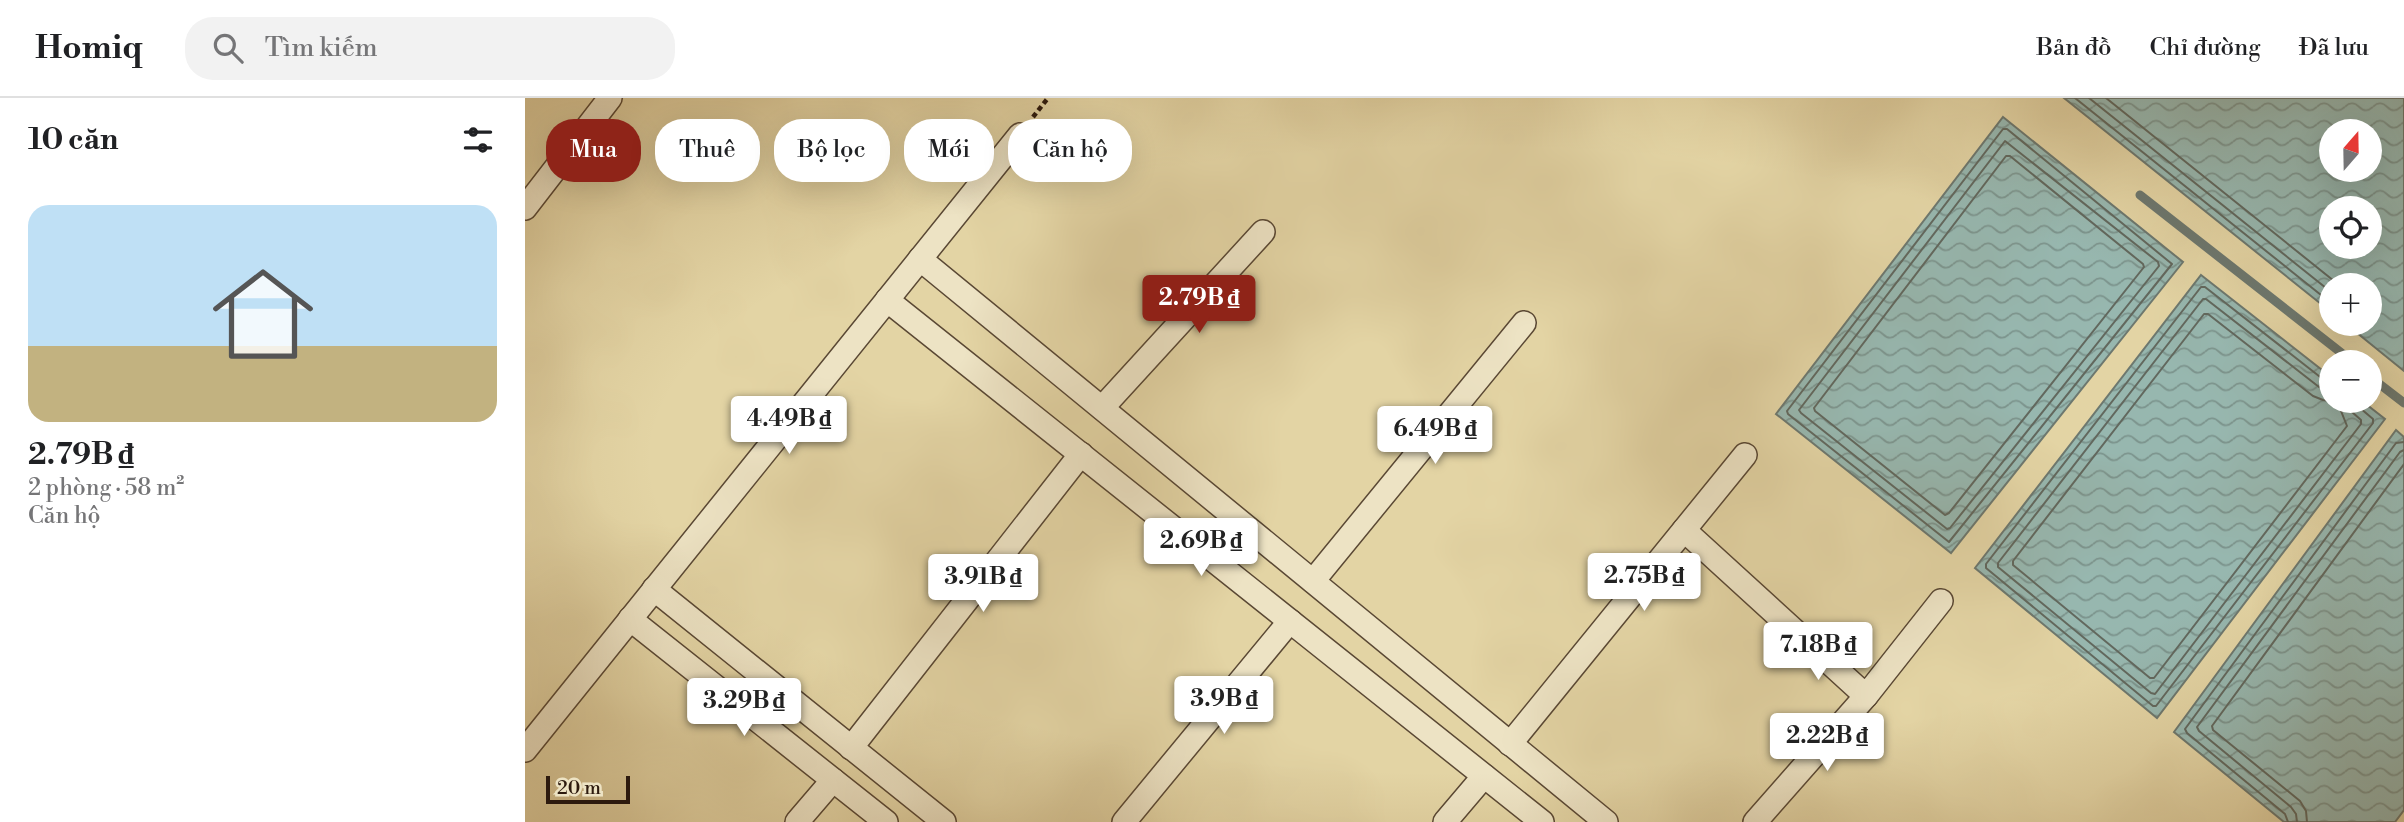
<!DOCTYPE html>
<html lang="vi">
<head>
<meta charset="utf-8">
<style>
	body { margin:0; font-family:"Libre Bodoni",serif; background:#f2f2f2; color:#202124; height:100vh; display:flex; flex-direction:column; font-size:26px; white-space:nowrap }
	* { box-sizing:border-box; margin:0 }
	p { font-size:23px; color:#757577 }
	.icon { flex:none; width:38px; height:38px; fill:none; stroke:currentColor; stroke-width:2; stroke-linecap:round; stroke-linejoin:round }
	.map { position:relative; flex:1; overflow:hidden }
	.side { display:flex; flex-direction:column; background:#fff; width:525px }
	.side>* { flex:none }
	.top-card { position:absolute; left:21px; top:21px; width:665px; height:63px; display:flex; gap:14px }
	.needle { width:46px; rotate:20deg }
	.controls { position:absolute; left:1794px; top:21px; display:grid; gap:14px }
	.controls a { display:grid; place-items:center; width:63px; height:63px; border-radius:50%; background:#fff; box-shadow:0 7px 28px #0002; font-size:35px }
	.scale { position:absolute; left:21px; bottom:18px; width:84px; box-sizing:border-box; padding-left:7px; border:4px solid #2d1a0e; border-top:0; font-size:19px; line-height:24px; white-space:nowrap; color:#2d1a0e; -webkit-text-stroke:5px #ede3c4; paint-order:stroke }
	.price { position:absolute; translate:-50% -60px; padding:0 16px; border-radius:7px; background:#fff; color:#222; font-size:23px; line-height:46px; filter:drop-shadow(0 2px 4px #0008) }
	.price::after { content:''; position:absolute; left:50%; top:42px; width:21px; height:16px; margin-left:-10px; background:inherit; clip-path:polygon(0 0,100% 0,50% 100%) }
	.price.active { background:#8f2418; color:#fff }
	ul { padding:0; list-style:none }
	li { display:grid; align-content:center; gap:14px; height:371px; padding:0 28px }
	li+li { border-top:2px solid #e0e0e0 }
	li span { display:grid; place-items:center; height:217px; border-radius:21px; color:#555 }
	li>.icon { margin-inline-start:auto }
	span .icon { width:126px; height:126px; fill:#fffc; stroke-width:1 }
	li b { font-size:30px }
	h2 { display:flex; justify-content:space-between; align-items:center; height:84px; padding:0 28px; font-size:30px }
	.chip { padding:0 24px; border-radius:28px; background:#fff; box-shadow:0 7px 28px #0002; font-size:24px; line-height:63px }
	.chip.active { background:#8f2418; color:#fff }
	header { display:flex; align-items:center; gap:42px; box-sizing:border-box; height:98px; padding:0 35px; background:#fff; border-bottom:2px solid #e0e0e0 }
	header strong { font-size:33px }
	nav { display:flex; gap:38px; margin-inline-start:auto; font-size:24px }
	.search { width:490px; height:63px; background:#f2f2f2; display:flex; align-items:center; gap:18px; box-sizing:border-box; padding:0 24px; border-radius:28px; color:#757577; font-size:26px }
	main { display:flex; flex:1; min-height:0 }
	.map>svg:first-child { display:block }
</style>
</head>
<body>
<header>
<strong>Homiq</strong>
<div class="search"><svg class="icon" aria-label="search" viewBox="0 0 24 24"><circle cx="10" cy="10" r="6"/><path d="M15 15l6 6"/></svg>Tìm kiếm</div>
<nav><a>Bản đồ</a><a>Chỉ đường</a><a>Đã lưu</a></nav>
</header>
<main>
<section class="side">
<h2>10 căn<svg class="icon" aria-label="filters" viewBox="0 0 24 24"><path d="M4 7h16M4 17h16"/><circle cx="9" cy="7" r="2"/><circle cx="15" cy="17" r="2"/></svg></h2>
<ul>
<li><span style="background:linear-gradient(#bfe0f5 65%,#c2b280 0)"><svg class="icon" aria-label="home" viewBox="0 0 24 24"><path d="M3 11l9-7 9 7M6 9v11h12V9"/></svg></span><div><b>2.79B ₫</b><p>2 phòng · 58 m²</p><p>Căn hộ</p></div></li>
</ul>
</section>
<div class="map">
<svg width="1879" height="724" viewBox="0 0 1879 724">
	<defs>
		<pattern id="water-waves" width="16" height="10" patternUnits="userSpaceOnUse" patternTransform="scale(1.75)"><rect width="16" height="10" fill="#97b7af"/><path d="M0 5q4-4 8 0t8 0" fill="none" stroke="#7c948d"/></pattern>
	</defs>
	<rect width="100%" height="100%" fill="#e3d4a4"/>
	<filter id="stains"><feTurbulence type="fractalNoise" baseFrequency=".00286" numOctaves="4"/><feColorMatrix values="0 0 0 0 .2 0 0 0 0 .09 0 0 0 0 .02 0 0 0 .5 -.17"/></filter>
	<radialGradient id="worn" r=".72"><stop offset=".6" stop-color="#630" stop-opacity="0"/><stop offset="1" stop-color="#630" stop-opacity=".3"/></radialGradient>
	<g fill="url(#water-waves)" stroke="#6d786f" stroke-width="2" fill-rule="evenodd">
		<path d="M1539 0H1879V273L1821 226H1844V187H1806V214ZM1844 33V72H1806V33ZM1844 110V149H1806V110Z"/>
		<path d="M1478 19 1658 164 1426 455 1251 316Z"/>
		<path d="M1676 177 1806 279V303H1837L1860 321 1632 620 1450 470Z"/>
		<path d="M1871 332 1879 339V712L1870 724H1759L1649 634Z"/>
	</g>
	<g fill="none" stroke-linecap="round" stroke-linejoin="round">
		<g stroke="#62685e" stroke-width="2">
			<path d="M1550 0 1806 205"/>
			<path d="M1564 0 1806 194"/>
			<path d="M1581 0 1814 187"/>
			<path d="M1478 31H1482L1647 166 1424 444 1263 316 1262 313Z"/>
			<path d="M1480 43 1633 164 1634 168 1425 430 1422 431 1276 315 1274 312Z"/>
			<path d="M1481 58H1485L1618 166 1619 169 1424 415 1420 417 1290 313 1289 310Z"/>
			<path d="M1806 284 1799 282 1680 189H1676L1461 466V470L1628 608H1631L1848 325V321L1835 310 1833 303"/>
			<path d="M1806 293 1794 289 1681 201H1678L1473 465V469L1626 595 1630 596 1836 326V322L1827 314 1824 303"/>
			<path d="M1809 303 1798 302 1788 298 1683 216H1679L1488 463V467L1625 580H1629L1822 328 1812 303"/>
			<path d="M1763 724 1760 716 1662 635 1660 631 1871 345 1879 344"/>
			<path d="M1772 724 1771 716 1766 709 1674 633 1672 629 1875 354 1879 352"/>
			<path d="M1782 724 1781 713 1775 703 1688 632 1687 628 1879 366"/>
		</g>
		<g stroke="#6d786f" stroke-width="9">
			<path d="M1615 97 1828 264"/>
			<path d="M1844 278 1879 305"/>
		</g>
		<g stroke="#5a4834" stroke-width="26">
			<g id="minor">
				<path d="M0 110 85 0"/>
				<path d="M395 161 1081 724"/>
				<path d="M362 202 1017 724"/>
				<path d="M577 310 738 134"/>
				<path d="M1159 432 1341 598 1416 503"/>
				<path d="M788 483 999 225"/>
				<path d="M129 491 419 724"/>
				<path d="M105 521 361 724"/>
				<path d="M985 646 1220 357"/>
				<path d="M326 650 556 356"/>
				<path d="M0 652 495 37"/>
				<path d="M272 724 308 682"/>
				<path d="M599 724 765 523"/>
				<path d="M920 724 959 678"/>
				<path d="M1230 724 1341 598"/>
			</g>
		</g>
		<path stroke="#2d1a0e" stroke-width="4.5" stroke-dasharray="5 3.5" stroke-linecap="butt" d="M508 19 523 0"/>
		<use href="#minor" stroke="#ede3c4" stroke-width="23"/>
	</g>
	<rect width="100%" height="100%" filter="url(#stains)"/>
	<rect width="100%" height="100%" fill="url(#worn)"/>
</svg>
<div class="controls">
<a><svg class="needle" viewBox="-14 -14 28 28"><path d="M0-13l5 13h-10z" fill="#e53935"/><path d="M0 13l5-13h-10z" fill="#757577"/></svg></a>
<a><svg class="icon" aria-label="locate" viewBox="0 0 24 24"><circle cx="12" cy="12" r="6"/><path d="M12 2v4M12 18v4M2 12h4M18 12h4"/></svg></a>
<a>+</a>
<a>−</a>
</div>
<div class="scale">20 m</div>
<b class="price active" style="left:674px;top:237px">2.79B ₫</b>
<b class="price" style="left:264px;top:358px">4.49B ₫</b>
<b class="price" style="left:910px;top:368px">6.49B ₫</b>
<b class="price" style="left:676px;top:480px">2.69B ₫</b>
<b class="price" style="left:1119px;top:515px">2.75B ₫</b>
<b class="price" style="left:458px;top:516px">3.91B ₫</b>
<b class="price" style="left:1293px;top:584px">7.18B ₫</b>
<b class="price" style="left:699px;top:638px">3.9B ₫</b>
<b class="price" style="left:219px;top:640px">3.29B ₫</b>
<b class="price" style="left:1302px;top:675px">2.22B ₫</b>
<div class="top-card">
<a class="chip active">Mua</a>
<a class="chip">Thuê</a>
<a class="chip">Bộ lọc</a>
<a class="chip">Mới</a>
<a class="chip">Căn hộ</a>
</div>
</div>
</main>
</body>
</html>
